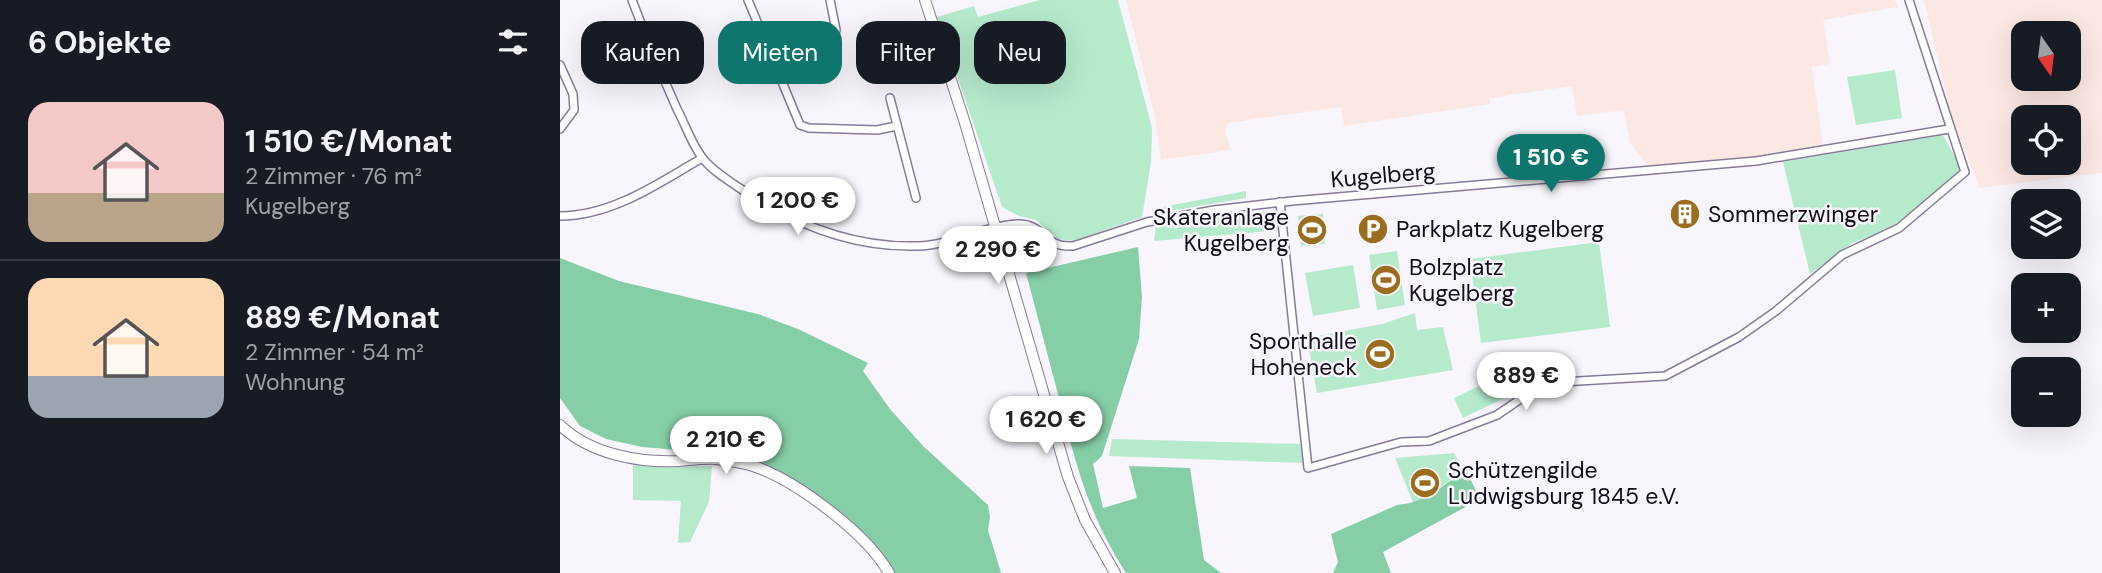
<!DOCTYPE html>
<html lang="de">
<head>
<meta charset="utf-8">
<style>
	body { margin:0; font-family:"DM Sans",sans-serif; background:#242831; color:#f1f3f6; height:100vh; display:flex; flex-direction:column; font-size:26px; white-space:nowrap }
	* { box-sizing:border-box; margin:0 }
	p { font-size:23px; color:#9ea1a6 }
	.icon { flex:none; width:38px; height:38px; fill:none; stroke:currentColor; stroke-width:2; stroke-linecap:round; stroke-linejoin:round }
	.map { position:relative; flex:1; overflow:hidden }
	.sheet { display:flex; flex-direction:column; background:#171b24; width:560px }
	.sheet>* { flex:none }
	.hud { position:absolute; left:21px; top:21px; width:665px; height:63px; display:flex; gap:14px }
	.needle { width:46px; rotate:166deg }
	.tools { position:absolute; left:1451px; top:21px; display:grid; gap:14px }
	.tools a { display:grid; place-items:center; width:70px; height:70px; border-radius:14px; background:#171b24; box-shadow:0 7px 28px #0002; font-size:35px }
	.price { position:absolute; translate:-50% -60px; padding:0 16px; border-radius:24px; background:#fff; color:#222; font-size:23px; line-height:46px; filter:drop-shadow(0 2px 4px #0008) }
	.price::after { content:''; position:absolute; left:50%; top:42px; width:21px; height:16px; margin-left:-10px; background:inherit; clip-path:polygon(0 0,100% 0,50% 100%) }
	.price.selected { background:#0f766e; color:#fff }
	ul { padding:0; list-style:none }
	li { display:flex; align-items:center; gap:21px; height:175px; padding:0 28px }
	li+li { border-top:2px solid #363941 }
	li span { display:grid; place-items:center; flex:none; width:196px; height:140px; border-radius:21px; color:#555 }
	li>.icon { margin-inline-start:auto }
	span .icon { width:84px; height:84px; fill:#fffc; stroke-width:1 }
	li b { font-size:30px }
	h2 { display:flex; justify-content:space-between; align-items:center; height:84px; padding:0 28px; font-size:30px }
	.tag { padding:0 24px; border-radius:21px; background:#171b24; box-shadow:0 7px 28px #0002; font-size:24px; line-height:63px }
	.tag.selected { background:#0f766e; color:#fff }
	main { display:flex; flex:1; min-height:0 }
	.map>svg:first-child { display:block }
</style>
</head>
<body>
<main>
<section class="sheet">
<h2>6 Objekte<svg class="icon" aria-label="filters" viewBox="0 0 24 24"><path d="M4 7h16M4 17h16"/><circle cx="9" cy="7" r="2"/><circle cx="15" cy="17" r="2"/></svg></h2>
<ul>
<li><span style="background:linear-gradient(#f6c9c9 65%,#b9a48a 0)"><svg class="icon" aria-label="home" viewBox="0 0 24 24"><path d="M3 11l9-7 9 7M6 9v11h12V9"/></svg></span><div><b>1 510 €/Monat</b><p>2 Zimmer · 76 m²</p><p>Kugelberg</p></div></li>
<li><span style="background:linear-gradient(#ffd9b3 70%,#9aa5b1 0)"><svg class="icon" aria-label="home" viewBox="0 0 24 24"><path d="M3 11l9-7 9 7M6 9v11h12V9"/></svg></span><div><b>889 €/Monat</b><p>2 Zimmer · 54 m²</p><p>Wohnung</p></div></li>
</ul>
</section>
<div class="map">
<svg width="1542" height="573" viewBox="0 0 1542 573">
	<rect width="100%" height="100%" fill="#f8f5fc"/>
	<g fill="#fce8e2" fill-rule="evenodd">
		<path d="M566 0H1335L1338 7 1263 20 1270 64 1252 67 1263 146 1171 161 1090 167 1070 143 1064 110 1017 116 1012 86 930 98V104L784 126 781 107 668 123 665 133 671 150 601 160 595 116Z"/>
		<path d="M1364 0H1542V173L1420 188 1392 118ZM1463 33H1508V79H1463ZM1463 117H1508V163H1463Z"/>
	</g>
	<g fill="#b5eacb">
		<path d="M480 0H558L592 128 591 162 582 217 514 241 498 239 476 220 459 216 442 207 377 17 414 6 418 17Z"/>
		<path d="M1335 70 1342 118 1296 125 1287 77Z"/>
		<path d="M1383 135 1402 170 1349 214 1327 230 1292 243 1250 274 1223 162Z"/>
		<path d="M686 191V198L593 214 592 209Z"/>
		<path d="M715 210 720 230 594 241 596 225Z"/>
		<path d="M763 214 765 244 741 246 738 216Z"/>
		<path d="M469 230 486 248V254L465 263 455 231Z"/>
		<path d="M1039 242 1050 327 921 343 910 259Z"/>
		<path d="M837 251 845 305 817 310 809 255Z"/>
		<path d="M793 265 800 308 753 316 745 273Z"/>
		<path d="M855 313 857 330 883 327 893 370 757 393 747 338 822 324Z"/>
		<path d="M948 372 957 392 903 418 894 398Z"/>
		<path d="M552 439 740 444 743 463 549 456Z"/>
		<path d="M894 453 904 470 866 497 853 502 835 458Z"/>
		<path d="M73 463 103 467 152 466 149 502 130 542 118 543 121 501 73 500Z"/>
	</g>
	<g fill="#86cea6">
		<path d="M578 247 582 297 579 339 542 456 533 464 543 508 577 498 569 466 630 468 644 560 661 573H566C528 514 516 465 499 398 488 356 477 315 466 273Z"/>
		<path d="M0 258 59 281 198 314 238 329 308 363 303 371 330 409 363 446 428 505 430 517 428 530 441 573H333L238 484 210 467 176 455 82 447 46 439 20 426 0 398Z"/>
		<path d="M906 470 920 499 823 552 831 573H773L778 562 771 534 837 505 850 503 867 497Z"/>
	</g>
	<g fill="none" stroke-linecap="round" stroke-linejoin="round">
		<g stroke="#877a99" stroke-width="10">
			<g id="street">
				<path d="M72 0C86 37 101 73 117 109 125 124 131 142 141 156 149 168 166 179 178 187 231 223 292 248 358 246 391 245 423 226 457 224 485 223 482 248 513 246L587 222 654 210 732 201 1196 161 1389 129"/>
				<path d="M188 0 240 125 249 128 317 130 337 126"/>
				<path d="M211 57 273 43 276 30 270 0"/>
				<path d="M0 65 13 94 14 110 0 129"/>
				<path d="M330 98 356 198"/>
				<path d="M720 202 748 468 841 442 869 441 937 415 984 383 1105 376 1179 337 1216 311 1282 255 1339 228 1405 172 1349 0"/>
				<path d="M0 216C52 216 99 183 142 158"/>
			</g>
		</g>
		<g stroke="#877a99" stroke-width="12">
			<g id="secondary">
				<path d="M365 0 405 123 508 477 525 520 555 573"/>
				<path d="M0 425C30 454 79 463 119 461 132 460 144 458 156 459 169 461 182 462 193 466 236 480 307 534 329 573"/>
			</g>
		</g>
		<use href="#street" stroke="#fff" stroke-width="7"/>
		<use href="#secondary" stroke="#fff" stroke-width="10"/>
	</g>
	<defs>
		<g id="building-disc" transform="scale(1.575)"><circle r="9.5" fill="#9b6d1e" stroke="#f8f5fc"/><path d="M-4-6H4V6H1V3H-1V6H-4ZM-2.5-4.3h1.7v1.8h-1.7ZM.8-4.3h1.7v1.8H.8ZM-2.5-1h1.7V.8h-1.7ZM.8-1h1.7V.8H.8Z" fill="#fff"/></g>
		<g id="parking-disc" transform="scale(1.575)"><circle r="9.5" fill="#9b6d1e" stroke="#f8f5fc"/><path d="M-3.5-5.5H1a3.5 3.5 0 0 1 0 7H-1V5.5H-3.5ZM-1-3.4V-.6H.8a1.4 1.4 0 0 0 0-2.8Z" fill="#fff"/></g>
		<g id="stadium-disc" transform="scale(1.575)"><circle r="9.5" fill="#9b6d1e" stroke="#f8f5fc"/><path d="M0-5a6.5 5 0 1 0 0 10a6.5 5 0 1 0 0-10ZM-3.5-1.8h7v3.6h-7Z" fill="#fff"/></g>
	</defs>
	<g fill-rule="evenodd">
		<use href="#building-disc" x="1125" y="214"/>
		<use href="#parking-disc" x="813" y="229"/>
		<use href="#stadium-disc" x="752" y="230"/>
		<use href="#stadium-disc" x="826" y="280"/>
		<use href="#stadium-disc" x="820" y="354"/>
		<use href="#stadium-disc" x="865" y="483"/>
	</g>
	<g text-anchor="middle" stroke-width="5" stroke-linejoin="round" paint-order="stroke">
		<g font-size="23" fill="#130e1a" stroke="#f8f5fc">
			<text transform="translate(823 175) rotate(-5)" y="8">Kugelberg</text>
		</g>
		<g font-size="23" fill="#130e1a" stroke="#f8f5fc" text-anchor="start">
			<text x="1148" y="222">Sommerzwinger</text>
			<text x="729" y="225" text-anchor="end">Skateranlage<tspan x="729" dy="26">Kugelberg</tspan></text>
			<text x="836" y="237">Parkplatz Kugelberg</text>
			<text x="849" y="275">Bolzplatz<tspan x="849" dy="26">Kugelberg</tspan></text>
			<text x="797" y="349" text-anchor="end">Sporthalle<tspan x="797" dy="26">Hoheneck</tspan></text>
			<text x="888" y="478">Schützengilde<tspan x="888" dy="26">Ludwigsburg 1845 e.V.</tspan></text>
		</g>
	</g>
</svg>
<div class="tools">
<a><svg class="needle" viewBox="-14 -14 28 28"><path d="M0-13l5 13h-10z" fill="#e53935"/><path d="M0 13l5-13h-10z" fill="#9ea1a6"/></svg></a>
<a><svg class="icon" aria-label="locate" viewBox="0 0 24 24"><circle cx="12" cy="12" r="6"/><path d="M12 2v4M12 18v4M2 12h4M18 12h4"/></svg></a>
<a><svg class="icon" aria-label="layers" viewBox="0 0 24 24"><path d="M12 4l9 5-9 5-9-5zM3 14l9 5 9-5"/></svg></a>
<a>+</a>
<a>−</a>
</div>
<b class="price selected" style="left:991px;top:194px">1 510 €</b>
<b class="price" style="left:238px;top:237px">1 200 €</b>
<b class="price" style="left:438px;top:286px">2 290 €</b>
<b class="price" style="left:966px;top:412px">889 €</b>
<b class="price" style="left:486px;top:456px">1 620 €</b>
<b class="price" style="left:166px;top:476px">2 210 €</b>
<div class="hud">
<a class="tag">Kaufen</a>
<a class="tag selected">Mieten</a>
<a class="tag">Filter</a>
<a class="tag">Neu</a>
</div>
</div>
</main>
</body>
</html>
